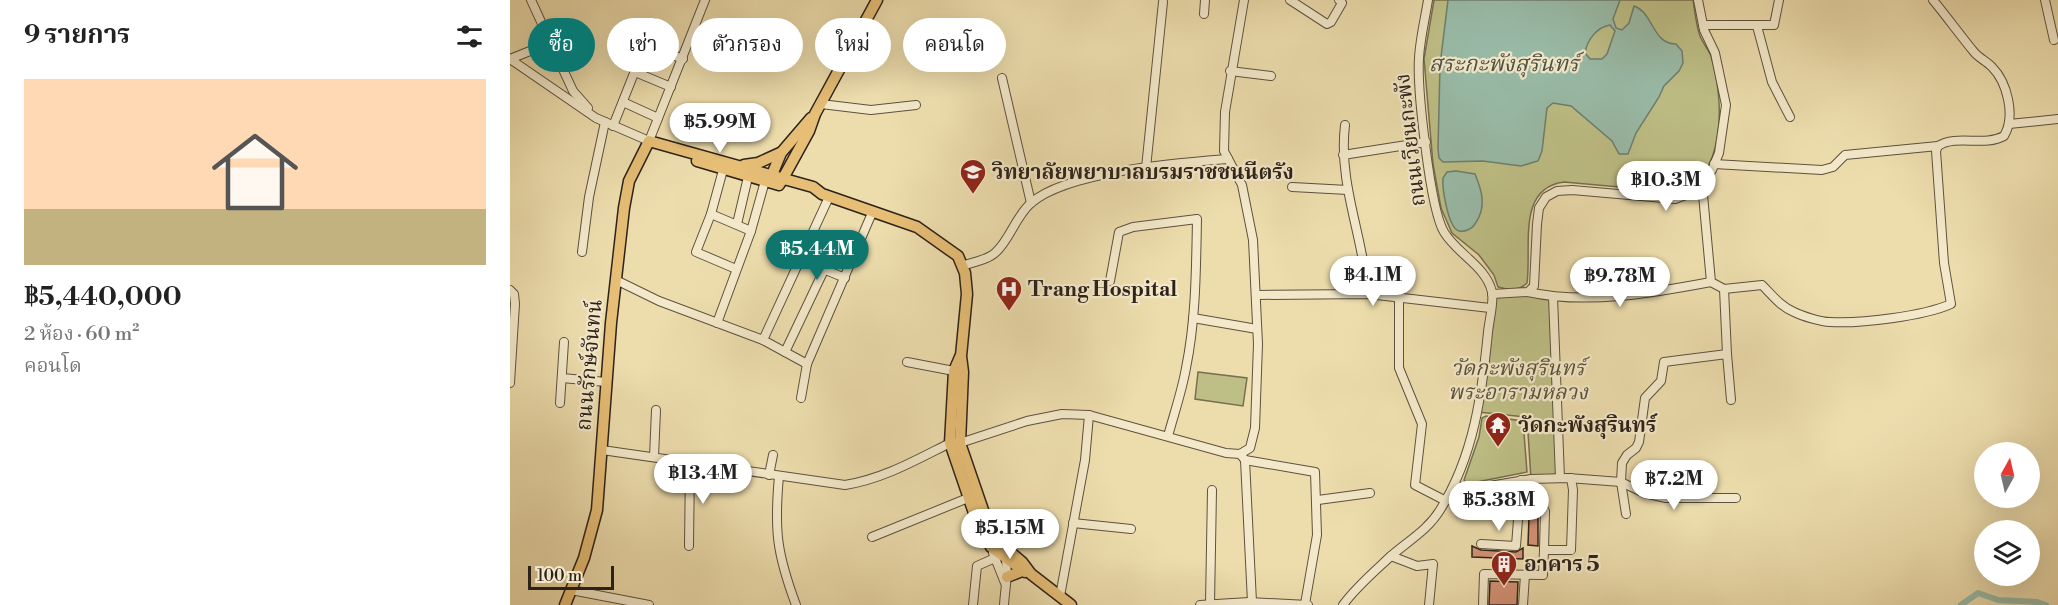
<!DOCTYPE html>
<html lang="th">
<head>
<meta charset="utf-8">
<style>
	body { margin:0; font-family:"Libre Bodoni","Noto Serif Thai",serif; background:#f2f2f2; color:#222; height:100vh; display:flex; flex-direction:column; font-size:22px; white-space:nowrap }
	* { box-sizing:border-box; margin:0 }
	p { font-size:20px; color:#767676 }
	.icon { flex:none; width:33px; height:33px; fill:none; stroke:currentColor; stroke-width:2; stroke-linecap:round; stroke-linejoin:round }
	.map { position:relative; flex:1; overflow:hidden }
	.drawer { display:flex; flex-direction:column; background:#fff; width:510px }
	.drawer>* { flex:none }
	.banner { position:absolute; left:18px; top:18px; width:570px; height:54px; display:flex; gap:12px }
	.needle { width:39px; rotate:8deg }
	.controls { position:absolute; left:1464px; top:442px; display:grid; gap:12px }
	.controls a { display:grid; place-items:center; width:66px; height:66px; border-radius:50%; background:#fff; box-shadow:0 6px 24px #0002; font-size:30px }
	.scale { position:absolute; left:18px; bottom:15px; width:86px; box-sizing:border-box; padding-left:6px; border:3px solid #2d221a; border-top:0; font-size:16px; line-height:21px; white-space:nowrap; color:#2d221a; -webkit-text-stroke:4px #f3e9ca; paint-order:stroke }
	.price { position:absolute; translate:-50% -51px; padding:0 14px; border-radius:21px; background:#fff; color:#222; font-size:20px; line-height:39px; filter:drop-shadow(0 2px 3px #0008) }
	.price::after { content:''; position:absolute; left:50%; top:36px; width:18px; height:14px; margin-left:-9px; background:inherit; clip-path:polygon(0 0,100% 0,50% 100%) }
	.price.selected { background:#0f766e; color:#fff }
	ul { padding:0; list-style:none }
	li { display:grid; align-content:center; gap:12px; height:318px; padding:0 24px }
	li span { display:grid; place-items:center; height:186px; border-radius:0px; color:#555 }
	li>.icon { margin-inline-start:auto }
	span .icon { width:108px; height:108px; fill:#fffc; stroke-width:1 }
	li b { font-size:26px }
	h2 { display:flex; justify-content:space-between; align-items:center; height:72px; padding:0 24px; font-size:26px }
	.pill { padding:0 21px; border-radius:27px; background:#fff; box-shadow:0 6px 24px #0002; font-size:21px; line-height:54px }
	.pill.selected { background:#0f766e; color:#fff }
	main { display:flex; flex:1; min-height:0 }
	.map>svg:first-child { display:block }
</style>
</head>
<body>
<main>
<section class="drawer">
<h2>9 รายการ<svg class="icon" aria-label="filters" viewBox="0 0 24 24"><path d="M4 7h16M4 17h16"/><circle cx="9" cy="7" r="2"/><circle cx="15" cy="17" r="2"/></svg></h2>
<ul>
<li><span style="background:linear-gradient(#ffd9b3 70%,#c2b280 0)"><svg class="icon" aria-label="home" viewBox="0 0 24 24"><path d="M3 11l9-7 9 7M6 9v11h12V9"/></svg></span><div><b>฿5,440,000</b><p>2 ห้อง · 60 m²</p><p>คอนโด</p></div></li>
</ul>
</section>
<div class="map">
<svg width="1548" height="605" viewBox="0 0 1548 605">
	<rect width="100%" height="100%" fill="#edddad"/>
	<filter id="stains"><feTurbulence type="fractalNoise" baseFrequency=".00333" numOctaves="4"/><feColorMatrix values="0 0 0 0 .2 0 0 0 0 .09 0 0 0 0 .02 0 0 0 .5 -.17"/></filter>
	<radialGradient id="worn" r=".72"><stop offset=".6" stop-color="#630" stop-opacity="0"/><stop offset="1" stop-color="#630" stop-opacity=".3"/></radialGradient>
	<g fill="#bebf86" stroke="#767050" stroke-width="1.5">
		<path d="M924 0H1183C1185 12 1186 25 1190 36 1193 43 1198 49 1201 56 1214 98 1218 179 1165 192L1054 182C1006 188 1022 248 1017 283 1009 291 999 290 988 287L984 275 969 255 942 233 931 208 923 164 914 59Z"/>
		<path d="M982 294 1043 297 1050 478 1021 479 1017 417 968 412Z"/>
		<path d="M688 372 737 378 733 406 685 399Z"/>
		<path d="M976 416 1013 421 1017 472 957 484 954 480 969 437 972 418Z"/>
	</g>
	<g fill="#99bca9" stroke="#6e7e70" stroke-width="1.5" fill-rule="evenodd">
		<path d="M938 0H1110L1103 19 1106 28 1112 30 1119 23 1124 6C1144 13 1142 44 1166 44L1172 51 1173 63 1169 71 1154 86 1149 97 1126 133 1118 154H1109L1102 141 1061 106 1043 103 1037 108 1032 151 1028 161 1011 166 973 161 933 162 929 158 928 149 930 65ZM1100 25 1105 31 1097 54 1092 59H1080L1075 53C1077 40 1087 27 1100 25Z"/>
		<path d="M946 171 965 174C972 191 977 207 965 224 962 229 955 232 949 231 938 228 932 188 933 178L937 172Z"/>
	</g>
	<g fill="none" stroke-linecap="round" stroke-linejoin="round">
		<path stroke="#99bca9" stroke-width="6" d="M1451 605 1468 593 1488 600 1527 602 1536 605"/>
	</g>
	<g fill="#d49276" stroke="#2d221a" stroke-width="1.5">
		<path d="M1019 517H1028V546L1018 545Z"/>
		<path d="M962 546 971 550 1006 552 1013 548V559L962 557Z"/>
		<path d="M980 581 1008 582 1007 605H979Z"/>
	</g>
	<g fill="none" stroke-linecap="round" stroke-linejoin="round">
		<g stroke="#5d513f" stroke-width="10">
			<g id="minor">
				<path d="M21 0 63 91 78 108"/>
				<path d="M780 0 817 24 821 22 832 3 829 0"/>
				<path d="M1535 0 1544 40"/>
				<path d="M694 14 695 0"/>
				<path d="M1193 25H1264L1269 0"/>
				<path d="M1247 26 1262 82 1280 117"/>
				<path d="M136 45 173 59"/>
				<path d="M0 59 86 118 139 141 195 0"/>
				<path d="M0 59 40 43"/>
				<path d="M720 71 761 76"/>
				<path d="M125 72 161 87"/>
				<path d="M492 78 521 203"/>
				<path d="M113 102 148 118"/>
				<path d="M311 104 361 110 406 105"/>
				<path d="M1499 124 1548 119"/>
				<path d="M835 125C828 183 853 236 858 294"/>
				<path d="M103 126 144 23"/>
				<path d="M833 155 916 142"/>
				<path d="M1204 164 1312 170 1323 167 1335 155 1428 146"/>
				<path d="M636 168 653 2"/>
				<path d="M213 170 201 214 186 252 226 269"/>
				<path d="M1192 184 1201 282 1214 289 1252 285C1262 295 1271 307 1284 312 1292 316 1311 322 1320 322 1350 324 1414 316 1441 304L1434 263 1426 151 1428 146C1447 134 1474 147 1494 136 1506 116 1497 82 1482 67 1476 61 1469 58 1464 52 1450 35 1437 17 1423 0"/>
				<path d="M782 187 838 190"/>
				<path d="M201 214 241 231"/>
				<path d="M227 224 238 177"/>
				<path d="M72 252 79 197 95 122"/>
				<path d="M289 259 335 278"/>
				<path d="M452 266C463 262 478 260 486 252 500 239 506 216 521 203 558 171 668 163 718 159"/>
				<path d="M106 280 149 301 253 340 297 364"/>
				<path d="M600 281 609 232 623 227 687 219C686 269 686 319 676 368 672 391 664 414 658 436"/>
				<path d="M1214 289 1217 354"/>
				<path d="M0 290 4 294 5 304 0 383"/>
				<path d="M1018 292C1077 305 1142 293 1201 282"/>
				<path d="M982 294 1018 292 1024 286 1027 224 1029 208 1036 197 1047 191 1062 190 1165 199 1181 193 1192 184 1202 170 1209 153 1216 105 1205 53 1194 30 1188 0"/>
				<path d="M746 295 858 294 980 308"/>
				<path d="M1043 297 1050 478"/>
				<path d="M889 298V368L912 424 905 485 936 501"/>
				<path d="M683 318 747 329"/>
				<path d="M207 323 241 231 255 181"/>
				<path d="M253 340 319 197"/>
				<path d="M275 352 314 270"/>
				<path d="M397 362 444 371"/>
				<path d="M52 378 96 382"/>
				<path d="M291 398 297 364 362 213"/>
				<path d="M50 403 54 342"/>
				<path d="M92 450 335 485C373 479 406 460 440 443H450L517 421 552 414 579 415 716 453 730 454 740 448 745 428 748 344 743 240 732 185 714 151 715 112 734 0"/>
				<path d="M730 454 735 460 805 472 807 535 795 604"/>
				<path d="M144 457 146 410"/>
				<path d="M735 460 742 602"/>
				<path d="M259 475 263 455"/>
				<path d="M269 476C264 531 267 554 286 605"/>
				<path d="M945 485 956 490 1021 479 1058 478 1111 482 1134 493 1156 498H1226"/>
				<path d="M808 500 860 493"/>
				<path d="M1009 510 1035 511 1034 550"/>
				<path d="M1116 514 1111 482 1112 463 1117 455 1126 448 1129 442 1135 398 1151 381 1154 362 1217 354 1221 400"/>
				<path d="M563 523 621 529"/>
				<path d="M362 537 458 498"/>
				<path d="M971 544 1006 546 1011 480"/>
				<path d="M179 546 180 463"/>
				<path d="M483 553 495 583"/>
				<path d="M881 556 907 566 923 564 919 605"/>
				<path d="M61 590 139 605"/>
				<path d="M550 596 575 460 579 415"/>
				<path d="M700 604 702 490"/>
				<path d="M463 605 467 566 485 558"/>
				<path d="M494 605C495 589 499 571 495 555"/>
				<path d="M690 605 739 602 798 605"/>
				<path d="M833 605C846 587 865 571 881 556 898 541 918 530 930 510 964 456 972 394 978 332 979 321 984 303 982 292 976 266 947 254 934 232 920 209 907 88 909 58 910 39 915 19 918 0"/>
				<path d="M973 605 974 574 1033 575 1034 550H1061L1063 490 1061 478"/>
				<path d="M1013 605 1015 575"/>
			</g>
		</g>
		<g stroke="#2d221a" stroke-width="13">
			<g id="major">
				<path d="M187 161 269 185"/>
				<path d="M234 165 248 163 270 153"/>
				<path d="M259 182 271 153 301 118"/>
				<path d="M271 182 299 131 305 114 367 0"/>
				<path d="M450 357 444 371 440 443 465 516 481 547 515 572"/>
				<path d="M497 577 512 571"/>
				<path d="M55 605 74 558 87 510 101 323 114 208 119 181 139 141 303 187 312 194 407 227 448 256 455 273 457 294 451 356 453 372 450 443 474 513 493 546 512 562 521 574 561 605"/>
			</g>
		</g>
		<use href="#minor" stroke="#f3e9ca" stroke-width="8"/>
		<use href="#major" stroke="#e6be76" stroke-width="10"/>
	</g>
	<defs>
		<g id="university-pin" transform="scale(1.35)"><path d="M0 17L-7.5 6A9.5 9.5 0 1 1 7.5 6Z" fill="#8f2418" stroke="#f3e9ca"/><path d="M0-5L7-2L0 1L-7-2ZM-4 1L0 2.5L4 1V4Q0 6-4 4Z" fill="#fff"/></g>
		<g id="hospital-pin" transform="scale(1.35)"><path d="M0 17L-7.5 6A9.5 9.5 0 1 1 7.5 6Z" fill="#8f2418" stroke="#f3e9ca"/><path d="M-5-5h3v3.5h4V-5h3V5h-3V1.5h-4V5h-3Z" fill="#fff"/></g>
		<g id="temple-pin" transform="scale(1.35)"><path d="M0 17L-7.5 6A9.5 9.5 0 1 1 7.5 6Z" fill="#8f2418" stroke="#f3e9ca"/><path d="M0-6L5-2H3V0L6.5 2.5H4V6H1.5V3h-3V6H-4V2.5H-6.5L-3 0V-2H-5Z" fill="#fff"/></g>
		<g id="building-pin" transform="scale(1.35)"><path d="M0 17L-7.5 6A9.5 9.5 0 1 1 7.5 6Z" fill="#8f2418" stroke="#f3e9ca"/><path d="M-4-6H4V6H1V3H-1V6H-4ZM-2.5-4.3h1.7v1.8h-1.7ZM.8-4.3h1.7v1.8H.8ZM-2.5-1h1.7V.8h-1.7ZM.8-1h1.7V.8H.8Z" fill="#fff"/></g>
	</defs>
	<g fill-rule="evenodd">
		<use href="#university-pin" x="463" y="172"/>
		<use href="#hospital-pin" x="499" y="289"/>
		<use href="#temple-pin" x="988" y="425"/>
		<use href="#building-pin" x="994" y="564"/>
	</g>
	<g text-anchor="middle" stroke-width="4.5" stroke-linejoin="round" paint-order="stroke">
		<g font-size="21" fill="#2d221a" stroke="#f3e9ca">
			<text transform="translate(900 140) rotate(-97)" y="7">ถนนเวียนกะพัง</text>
			<text transform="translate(79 365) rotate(-85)" y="7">ถนนรักษ์จันทน์</text>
		</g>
		<g font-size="21" font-weight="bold" fill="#2d221a" stroke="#f3e9ca" text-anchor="start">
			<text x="482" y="179">วิทยาลัยพยาบาลบรมราชชนนีตรัง</text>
			<text x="518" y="296">Trang Hospital</text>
			<text x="1008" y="432">วัดกะพังสุรินทร์</text>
			<text x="1014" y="571">อาคาร 5</text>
		</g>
		<g font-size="21" font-style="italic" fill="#58513a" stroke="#f3e9ca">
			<text x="1008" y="375">วัดกะพังสุรินทร์<tspan x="1008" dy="24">พระอารามหลวง</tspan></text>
		</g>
		<g font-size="22" font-style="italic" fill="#4d5045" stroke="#f3e9ca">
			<text x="994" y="71">สระกะพังสุรินทร์</text>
		</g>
	</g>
	<rect width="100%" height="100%" filter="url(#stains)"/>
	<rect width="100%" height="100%" fill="url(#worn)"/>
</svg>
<div class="controls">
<a><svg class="needle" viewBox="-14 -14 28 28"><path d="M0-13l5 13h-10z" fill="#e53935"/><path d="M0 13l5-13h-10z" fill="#767676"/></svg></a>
<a><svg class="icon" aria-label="layers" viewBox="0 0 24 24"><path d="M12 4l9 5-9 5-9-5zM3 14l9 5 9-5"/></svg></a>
</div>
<div class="scale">100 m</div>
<b class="price" style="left:210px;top:154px">฿5.99M</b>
<b class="price" style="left:1156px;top:212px">฿10.3M</b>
<b class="price selected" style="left:307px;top:281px">฿5.44M</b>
<b class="price" style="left:863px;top:307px">฿4.1M</b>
<b class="price" style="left:1110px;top:308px">฿9.78M</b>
<b class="price" style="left:193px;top:505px">฿13.4M</b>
<b class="price" style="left:1164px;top:511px">฿7.2M</b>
<b class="price" style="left:989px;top:532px">฿5.38M</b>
<b class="price" style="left:500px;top:560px">฿5.15M</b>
<div class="banner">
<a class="pill selected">ซื้อ</a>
<a class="pill">เช่า</a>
<a class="pill">ตัวกรอง</a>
<a class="pill">ใหม่</a>
<a class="pill">คอนโด</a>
</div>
</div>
</main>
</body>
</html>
